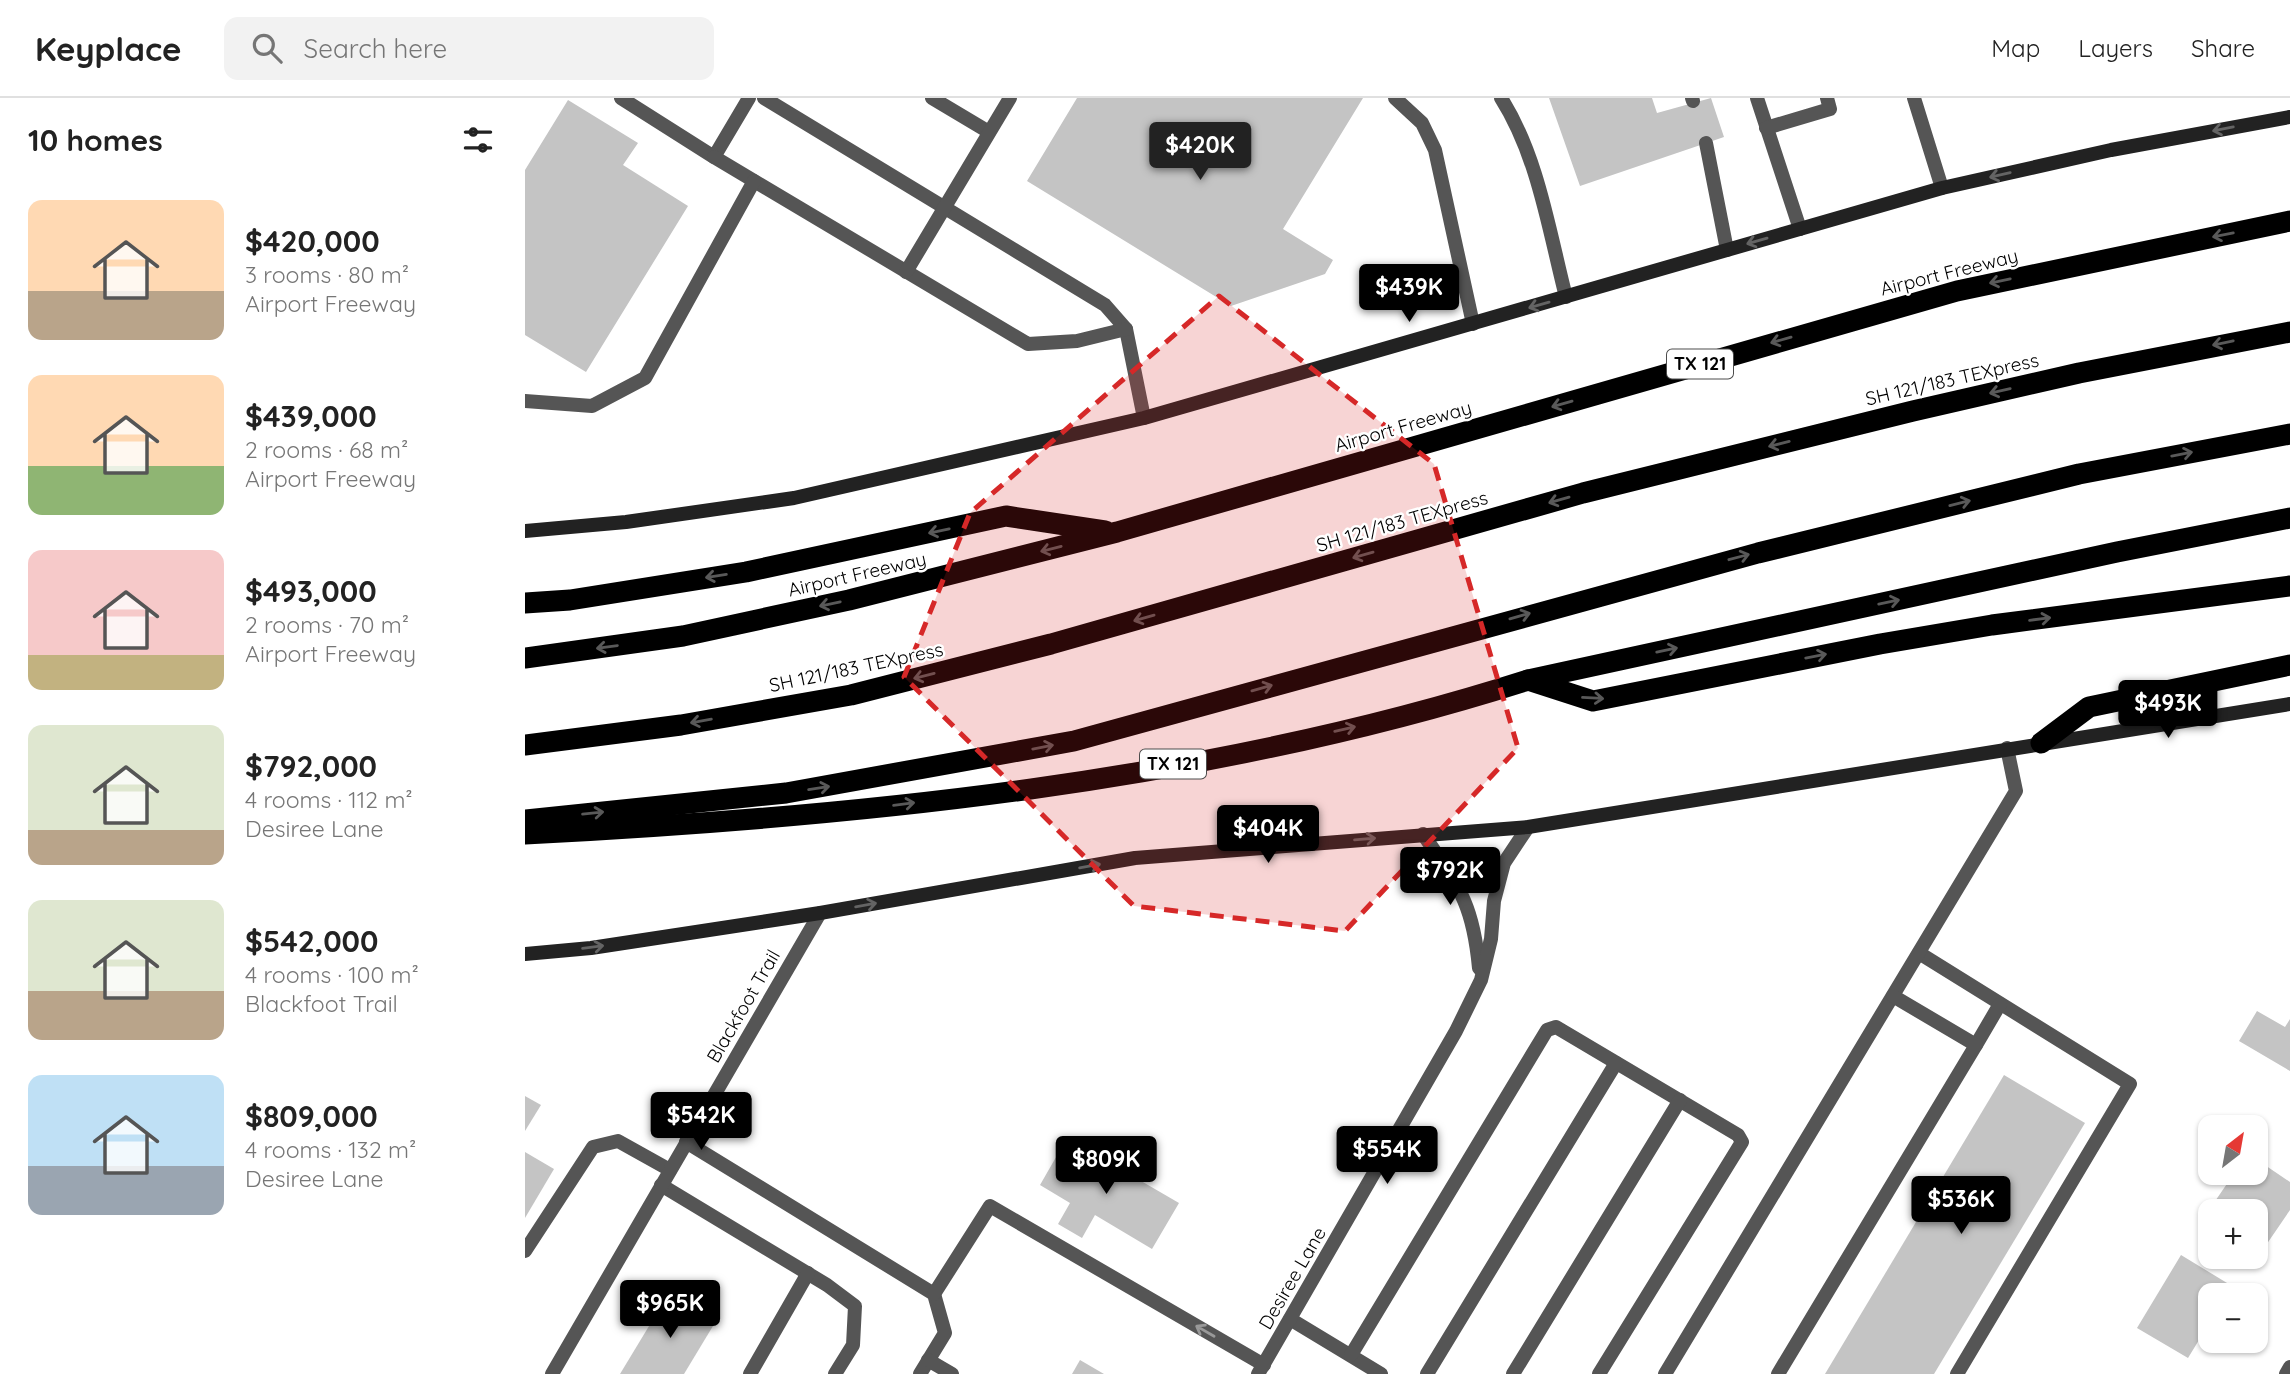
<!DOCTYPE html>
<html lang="en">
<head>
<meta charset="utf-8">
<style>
	body { margin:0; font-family:Quicksand,sans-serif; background:#f2f2f2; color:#222; height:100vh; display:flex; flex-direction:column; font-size:26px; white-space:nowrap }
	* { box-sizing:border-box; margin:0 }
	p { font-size:23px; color:#767676 }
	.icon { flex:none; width:38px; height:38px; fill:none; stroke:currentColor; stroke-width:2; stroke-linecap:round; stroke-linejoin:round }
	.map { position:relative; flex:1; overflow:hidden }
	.sheet { display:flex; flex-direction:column; background:#fff; width:525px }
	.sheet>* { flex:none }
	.needle { width:46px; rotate:31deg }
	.controls { position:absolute; left:1673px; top:1017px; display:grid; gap:14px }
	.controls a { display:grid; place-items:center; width:70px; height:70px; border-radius:14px; background:#fff; box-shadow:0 2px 5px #0004; font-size:35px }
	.price { position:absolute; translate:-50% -60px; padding:0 16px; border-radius:7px; background:#000; color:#fff; font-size:23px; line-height:46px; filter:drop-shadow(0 2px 4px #0008) }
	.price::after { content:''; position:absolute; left:50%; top:42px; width:21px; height:16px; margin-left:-10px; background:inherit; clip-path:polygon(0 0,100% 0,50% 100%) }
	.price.on { background:#222; color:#fff }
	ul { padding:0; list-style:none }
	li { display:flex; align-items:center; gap:21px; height:175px; padding:0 28px }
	li span { display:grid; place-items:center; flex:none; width:196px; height:140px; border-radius:14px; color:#555 }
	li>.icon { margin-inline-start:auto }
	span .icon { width:84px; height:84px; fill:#fffc; stroke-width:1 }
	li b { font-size:30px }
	h2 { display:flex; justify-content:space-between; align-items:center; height:84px; padding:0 28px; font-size:30px }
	header { display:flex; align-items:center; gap:42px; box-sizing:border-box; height:98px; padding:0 35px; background:#fff; border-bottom:2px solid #e0e0e0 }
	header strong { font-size:33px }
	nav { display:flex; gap:38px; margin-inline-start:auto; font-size:24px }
	.search { width:490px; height:63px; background:#f2f2f2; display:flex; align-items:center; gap:18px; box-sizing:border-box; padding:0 24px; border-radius:14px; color:#767676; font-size:26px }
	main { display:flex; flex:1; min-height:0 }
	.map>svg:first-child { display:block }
</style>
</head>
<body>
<header>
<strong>Keyplace</strong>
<div class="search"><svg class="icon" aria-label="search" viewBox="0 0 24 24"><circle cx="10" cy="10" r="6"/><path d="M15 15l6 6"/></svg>Search here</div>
<nav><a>Map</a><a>Layers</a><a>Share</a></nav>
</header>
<main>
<section class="sheet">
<h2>10 homes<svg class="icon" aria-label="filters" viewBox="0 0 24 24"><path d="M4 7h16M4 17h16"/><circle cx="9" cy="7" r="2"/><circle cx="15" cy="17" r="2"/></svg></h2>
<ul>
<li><span style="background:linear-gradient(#ffd9b3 65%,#b9a48a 0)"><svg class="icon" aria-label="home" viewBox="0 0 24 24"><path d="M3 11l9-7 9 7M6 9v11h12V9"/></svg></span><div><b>$420,000</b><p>3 rooms · 80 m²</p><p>Airport Freeway</p></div></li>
<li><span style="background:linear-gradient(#ffd9b3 65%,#8fb573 0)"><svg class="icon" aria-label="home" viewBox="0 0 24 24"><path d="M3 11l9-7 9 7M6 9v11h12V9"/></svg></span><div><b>$439,000</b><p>2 rooms · 68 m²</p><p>Airport Freeway</p></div></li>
<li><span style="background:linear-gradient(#f6c9c9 75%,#c2b280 0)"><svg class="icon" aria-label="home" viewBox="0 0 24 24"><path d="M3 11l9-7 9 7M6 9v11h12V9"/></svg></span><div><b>$493,000</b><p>2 rooms · 70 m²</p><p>Airport Freeway</p></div></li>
<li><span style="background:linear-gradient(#dfe7d0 75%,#b9a48a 0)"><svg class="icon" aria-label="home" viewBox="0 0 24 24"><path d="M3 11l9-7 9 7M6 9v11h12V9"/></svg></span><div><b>$792,000</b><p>4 rooms · 112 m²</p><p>Desiree Lane</p></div></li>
<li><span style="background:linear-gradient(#dfe7d0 65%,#b9a48a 0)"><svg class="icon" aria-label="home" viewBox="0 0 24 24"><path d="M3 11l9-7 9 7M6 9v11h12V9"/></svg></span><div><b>$542,000</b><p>4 rooms · 100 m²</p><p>Blackfoot Trail</p></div></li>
<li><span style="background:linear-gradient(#bfe0f5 65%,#9aa5b1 0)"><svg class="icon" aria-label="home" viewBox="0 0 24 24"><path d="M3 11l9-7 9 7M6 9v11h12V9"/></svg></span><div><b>$809,000</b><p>4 rooms · 132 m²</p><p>Desiree Lane</p></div></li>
</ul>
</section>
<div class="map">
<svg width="1765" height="1276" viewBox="0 0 1765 1276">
	<rect width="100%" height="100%" fill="#fff"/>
	<g fill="#c4c4c4">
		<path d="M552 0H838L758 131 808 162 800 176 706 208 502 83Z"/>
		<path d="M1024 0H1127L1132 15 1186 0 1199 39 1055 88Z"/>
		<path d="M43 2 113 45 98 67 163 108 61 274 0 237V72Z"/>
		<path d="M1732 913 1760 929 1765 921V973L1714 943Z"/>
		<path d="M1479 977 1560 1025 1409 1276H1300Z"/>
		<path d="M0 998 16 1007 0 1033Z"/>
		<path d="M542 1040 654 1105 627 1151 570 1117 557 1140 533 1126 545 1105 515 1087Z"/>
		<path d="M0 1054 29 1071 0 1120Z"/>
		<path d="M1731 1061 1765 1084V1112L1737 1153 1731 1149V1113L1682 1115 1710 1074H1731Z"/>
		<path d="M1656 1157 1707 1188 1701 1197H1685V1224L1663 1260 1612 1230Z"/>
		<path d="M144 1195 191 1223 159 1276H95Z"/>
		<path d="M555 1262 579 1276H547Z"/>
	</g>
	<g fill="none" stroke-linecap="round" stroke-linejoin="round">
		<g stroke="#555" stroke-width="14">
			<path d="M96 0 189 59 224 0"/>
			<path d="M239 0 580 207 601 231 619 320"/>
			<path d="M407 0 464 34"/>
			<path d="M870 0 897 25 910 52 948 226"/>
			<path d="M976 0C1013 58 1024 133 1041 199"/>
			<path d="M1167 0 1168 3"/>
			<path d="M1232 0 1275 131"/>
			<path d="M1389 0 1417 90"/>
			<path d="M1241 30 1305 11 1302 0"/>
			<path d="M1181 45 1202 152"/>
			<path d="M189 59 503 246 552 243 601 231"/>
			<path d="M381 174 485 0"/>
			<path d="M0 303 67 308 120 280 229 83"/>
			<path d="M1394 855 1605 986 1432 1276"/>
			<path d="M1451 947 1475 906"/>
			<path d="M161 1044 409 1196 420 1235 395 1276"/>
			<path d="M136 1087 302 1187 330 1208 328 1247 310 1276"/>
			<path d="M0 1153 68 1049 93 1043 145 1072"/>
			<path d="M409 1196 465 1108 739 1267"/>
			<path d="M765 1221 856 1276"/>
			<path d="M826 1257 1022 932 1031 929 1213 1037 1217 1044 1074 1276"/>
			<path d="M403 1262 427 1276"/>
			<path d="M225 1276 283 1175"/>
			<path d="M902 1276 1091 965"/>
			<path d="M988 1276 1155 1002"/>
			<path d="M1140 1276 1491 693 1482 650"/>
			<path d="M1253 1276 1451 947 1368 898"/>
		</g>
		<g stroke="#555" stroke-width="14">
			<path d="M898 736C934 789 948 805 954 870"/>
			<path d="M27 1276 295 815"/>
			<path d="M733 1276 931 933 956 882 966 841 969 803 979 765 1003 729"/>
			<path d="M1761 1276 1765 1269"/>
		</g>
		<g stroke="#222" stroke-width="14">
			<path d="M0 433 101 424 269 400 619 320 1417 90 1586 52 1765 19"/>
			<path d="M0 856 66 850 295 815 610 760 1003 729 1765 606"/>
		</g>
		<g stroke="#000" stroke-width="21">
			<path d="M0 505 45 502 221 474 481 418 580 433"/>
			<path d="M0 560 158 538 324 502 592 434 1432 193 1765 123"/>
			<path d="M1003 582 1068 603 1355 546 1467 527 1765 488"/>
			<path d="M1516 645 1564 609 1765 567"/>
			<path d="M0 647 156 627 326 597 526 546 1058 395 1388 313 1554 275 1765 234"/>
			<path d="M0 722 261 695 549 643 1233 455 1554 376 1765 336"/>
			<path d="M0 736C333 719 684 684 1003 582L1592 454 1765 420"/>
		</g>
	</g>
	<defs><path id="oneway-shaft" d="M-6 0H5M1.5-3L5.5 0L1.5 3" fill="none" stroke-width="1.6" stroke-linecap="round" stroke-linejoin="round" transform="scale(1.75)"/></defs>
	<g stroke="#646464">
		<use href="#oneway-shaft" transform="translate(1698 31) rotate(169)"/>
		<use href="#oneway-shaft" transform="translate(1475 77) rotate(167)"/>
		<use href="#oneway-shaft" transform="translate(1232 143) rotate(164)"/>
		<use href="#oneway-shaft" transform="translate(1014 207) rotate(164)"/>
		<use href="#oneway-shaft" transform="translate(840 741) rotate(-5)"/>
		<use href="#oneway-shaft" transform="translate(565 768) rotate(-10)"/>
		<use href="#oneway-shaft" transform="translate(341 807) rotate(-10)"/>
		<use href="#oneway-shaft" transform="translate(68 849) rotate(-7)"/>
	</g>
	<g stroke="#595959">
		<use href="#oneway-shaft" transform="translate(1698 137) rotate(169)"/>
		<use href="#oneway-shaft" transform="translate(1475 183) rotate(168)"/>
		<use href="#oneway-shaft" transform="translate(1256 242) rotate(164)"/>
		<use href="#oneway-shaft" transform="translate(1698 245) rotate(168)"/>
		<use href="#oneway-shaft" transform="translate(1475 293) rotate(167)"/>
		<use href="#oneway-shaft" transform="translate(1037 306) rotate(164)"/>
		<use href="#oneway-shaft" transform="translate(1254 346) rotate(166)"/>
		<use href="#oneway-shaft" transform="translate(1657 356) rotate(-11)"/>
		<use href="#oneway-shaft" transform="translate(1034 402) rotate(164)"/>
		<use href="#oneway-shaft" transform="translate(1435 405) rotate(-14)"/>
		<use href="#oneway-shaft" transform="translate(414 433) rotate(168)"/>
		<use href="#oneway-shaft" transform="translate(526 451) rotate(166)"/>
		<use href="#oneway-shaft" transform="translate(838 457) rotate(164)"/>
		<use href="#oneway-shaft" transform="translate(1214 459) rotate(-15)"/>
		<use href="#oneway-shaft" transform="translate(191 478) rotate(171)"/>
		<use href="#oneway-shaft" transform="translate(1364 504) rotate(-12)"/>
		<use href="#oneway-shaft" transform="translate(305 506) rotate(168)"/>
		<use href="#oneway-shaft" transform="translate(995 518) rotate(-16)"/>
		<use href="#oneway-shaft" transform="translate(619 520) rotate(164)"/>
		<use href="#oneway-shaft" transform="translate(1515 521) rotate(-7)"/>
		<use href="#oneway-shaft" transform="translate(82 549) rotate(172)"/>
		<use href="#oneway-shaft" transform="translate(1142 552) rotate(-12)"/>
		<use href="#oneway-shaft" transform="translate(1291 558) rotate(-11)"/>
		<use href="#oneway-shaft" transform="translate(399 578) rotate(166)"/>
		<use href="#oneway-shaft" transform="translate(737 590) rotate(-16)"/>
		<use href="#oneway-shaft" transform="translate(1068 600) rotate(3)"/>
		<use href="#oneway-shaft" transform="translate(176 623) rotate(170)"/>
		<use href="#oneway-shaft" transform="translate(820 631) rotate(-13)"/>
		<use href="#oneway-shaft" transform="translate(518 649) rotate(-11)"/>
		<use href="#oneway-shaft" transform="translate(294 690) rotate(-9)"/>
		<use href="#oneway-shaft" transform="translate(379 706) rotate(-7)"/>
		<use href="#oneway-shaft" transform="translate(68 715) rotate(-6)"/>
	</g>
	<use stroke="#999" href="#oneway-shaft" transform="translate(680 1233) rotate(-150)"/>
	<path fill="#d62828" fill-opacity="0.2" stroke="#d62828" stroke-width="5" stroke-dasharray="14 9" stroke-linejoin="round" d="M694 198 909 366 993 650 820 833 609 808 379 579 445 415Z"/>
	<g text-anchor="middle" stroke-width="5" stroke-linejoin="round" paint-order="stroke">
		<g fill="#fff" stroke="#4c4c4c" stroke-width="2">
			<rect x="1142" y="251.5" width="66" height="29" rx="5"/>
			<rect x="615" y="651.5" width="66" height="29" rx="5"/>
		</g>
		<g font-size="18" font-weight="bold" fill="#000">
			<text x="1175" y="272">TX 121</text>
			<text x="648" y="672">TX 121</text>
		</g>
		<g font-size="19" fill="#000" stroke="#fff">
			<text transform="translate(1424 174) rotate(-14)" y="7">Airport Freeway</text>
			<text transform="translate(1427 281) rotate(-13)" y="7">SH 121/183 TEXpress</text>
			<text transform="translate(878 328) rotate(-16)" y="7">Airport Freeway</text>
			<text transform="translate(877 423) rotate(-16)" y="7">SH 121/183 TEXpress</text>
			<text transform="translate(332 476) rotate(-13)" y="7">Airport Freeway</text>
			<text transform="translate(331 569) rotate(-12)" y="7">SH 121/183 TEXpress</text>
			<text transform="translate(218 908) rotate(-60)" y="7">Blackfoot Trail</text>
			<text transform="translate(767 1180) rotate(-60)" y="7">Desiree Lane</text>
		</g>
	</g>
</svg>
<div class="controls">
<a><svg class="needle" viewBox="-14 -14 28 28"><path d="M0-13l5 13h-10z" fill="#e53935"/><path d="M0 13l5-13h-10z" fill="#767676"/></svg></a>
<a>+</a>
<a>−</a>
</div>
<b class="price on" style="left:675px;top:84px">$420K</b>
<b class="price" style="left:884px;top:226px">$439K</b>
<b class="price" style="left:1643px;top:642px">$493K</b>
<b class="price" style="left:743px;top:767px">$404K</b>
<b class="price" style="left:925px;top:809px">$792K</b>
<b class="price" style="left:176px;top:1054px">$542K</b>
<b class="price" style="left:862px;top:1088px">$554K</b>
<b class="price" style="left:581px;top:1098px">$809K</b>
<b class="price" style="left:1436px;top:1138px">$536K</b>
<b class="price" style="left:145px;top:1242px">$965K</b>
</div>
</main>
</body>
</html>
